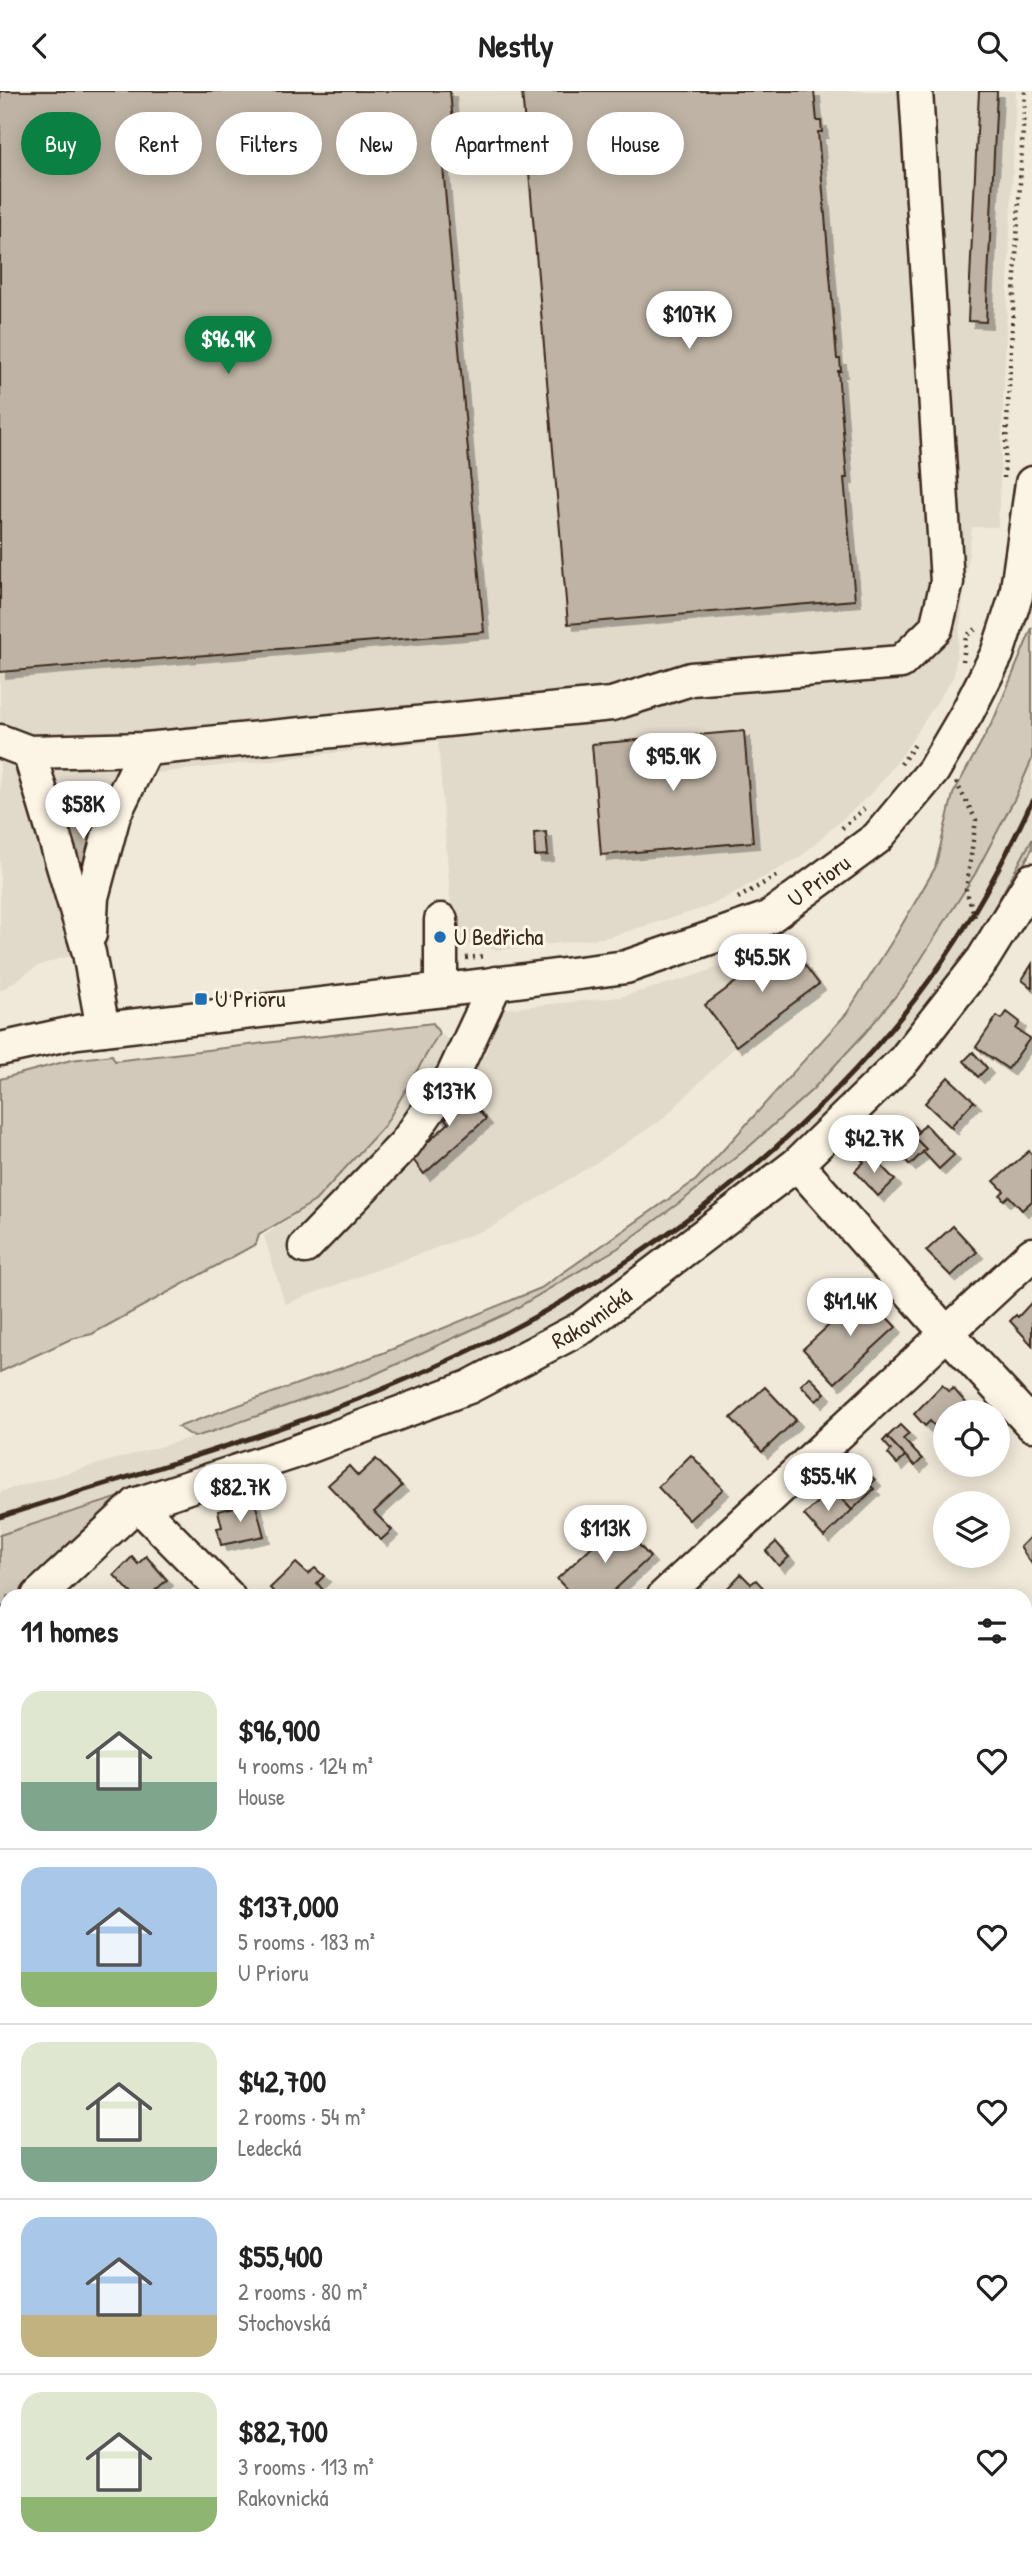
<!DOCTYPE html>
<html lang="en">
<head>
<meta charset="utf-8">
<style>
	body { margin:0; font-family:"Patrick Hand",sans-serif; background:#f2f2f2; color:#222; height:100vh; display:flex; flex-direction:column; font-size:26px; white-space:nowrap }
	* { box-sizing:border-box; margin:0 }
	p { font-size:23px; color:#767676 }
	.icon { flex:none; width:38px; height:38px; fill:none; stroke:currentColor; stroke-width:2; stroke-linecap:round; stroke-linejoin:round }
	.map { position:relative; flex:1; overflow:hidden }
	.panel { position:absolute; left:0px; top:1498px; width:1032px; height:973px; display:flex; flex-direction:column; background:#fff; border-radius:21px 21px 0 0; box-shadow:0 4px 18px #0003 }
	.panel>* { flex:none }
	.hud { position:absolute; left:21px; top:21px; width:990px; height:63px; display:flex; gap:14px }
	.fabs { position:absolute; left:933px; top:1309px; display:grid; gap:14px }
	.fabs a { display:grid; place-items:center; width:77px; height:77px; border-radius:50%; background:#fff; box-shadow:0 4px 18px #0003; font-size:35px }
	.price { position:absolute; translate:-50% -60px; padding:0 16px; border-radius:24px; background:#fff; color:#222; font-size:23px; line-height:46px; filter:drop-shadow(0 2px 4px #0008) }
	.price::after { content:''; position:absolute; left:50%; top:42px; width:21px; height:16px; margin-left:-10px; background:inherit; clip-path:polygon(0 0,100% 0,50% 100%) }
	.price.on { background:#0b8043; color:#fff }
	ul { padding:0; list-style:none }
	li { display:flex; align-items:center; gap:21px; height:175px; padding:0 21px }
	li+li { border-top:2px solid #e0e0e0 }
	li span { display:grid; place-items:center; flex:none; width:196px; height:140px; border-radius:21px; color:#555 }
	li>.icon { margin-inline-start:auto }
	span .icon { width:84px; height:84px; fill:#fffc; stroke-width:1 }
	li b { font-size:30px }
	h2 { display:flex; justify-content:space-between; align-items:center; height:84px; padding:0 21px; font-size:30px }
	.pill { padding:0 24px; border-radius:32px; background:#fff; box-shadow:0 4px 18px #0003; font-size:24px; line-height:63px }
	.pill.on { background:#0b8043; color:#fff }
	header { display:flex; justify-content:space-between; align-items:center; height:91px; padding:0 21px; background:#fff; font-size:32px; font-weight:800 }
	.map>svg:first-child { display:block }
</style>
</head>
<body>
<header><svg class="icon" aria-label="back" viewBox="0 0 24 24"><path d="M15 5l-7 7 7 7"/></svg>Nestly<svg class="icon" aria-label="search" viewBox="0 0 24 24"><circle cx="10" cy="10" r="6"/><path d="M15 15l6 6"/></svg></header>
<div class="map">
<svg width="1032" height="2471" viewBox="0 0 1032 2471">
	<defs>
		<filter id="shadow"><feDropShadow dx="6" dy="6" stdDeviation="0" flood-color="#0004"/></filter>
	</defs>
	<rect width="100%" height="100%" fill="#f0e9d9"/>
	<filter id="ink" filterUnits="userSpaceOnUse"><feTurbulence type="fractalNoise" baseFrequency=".0143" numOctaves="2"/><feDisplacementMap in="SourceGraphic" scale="14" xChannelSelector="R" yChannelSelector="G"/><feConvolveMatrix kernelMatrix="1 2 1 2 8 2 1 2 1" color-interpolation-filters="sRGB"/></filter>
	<g filter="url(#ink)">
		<g fill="#e1d9c9">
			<path d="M0 0H1016L998 436H972L954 585 900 667 874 700 799 767 710 815 609 846 500 859 470 854 453 845 438 650 150 683 129 727 113 777 108 841 109 859 60 867 38 875 0 900Z"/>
			<path d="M1032 668V748L1005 799 964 865 931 915 890 964 773 1079 582 1218 524 1252 458 1283 381 1318 222 1374 0 1444V1401L211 1341 369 1286 508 1222 618 1157 687 1106 751 1054 812 999 865 942 903 895 975 783 1015 707Z"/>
			<path d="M785 848 819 893 736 955 663 1028 605 1066 492 1136 285 1213 264 1145 315 1110 385 1034 439 942 449 949 485 964 502 918 620 906 685 888 744 867Z"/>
			<path d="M7 2148V2353L0 2345V2154Z"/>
		</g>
		<g fill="#d2c9ba" stroke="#867a6c" stroke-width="2">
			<path d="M1032 537V668L1015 707 975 783 904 895 865 942 812 999 751 1054 687 1106 618 1157 508 1222 369 1286 211 1341 194 1346 178 1336 383 1262 541 1197 696 1089 847 922 896 844 935 777 953 703 994 628Z"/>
			<path d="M1032 748V758L981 852 931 922 883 979 793 1068 633 1193 578 1229 469 1285 400 1313 132 1406 16 1505H7V1513L0 1519V1444C127 1402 256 1367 380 1318 538 1256 680 1164 804 1051 850 1009 896 964 932 914 970 861 1002 805 1032 748Z"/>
			<path d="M433 932 439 942 385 1034 315 1110 259 1144 256 1153 92 1243 71 1248 0 1281V988L71 969 112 964 115 970Z"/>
			<path d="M0 2346 7 2353V2417L0 2414Z"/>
		</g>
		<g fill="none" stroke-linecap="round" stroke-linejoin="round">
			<path stroke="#7e7163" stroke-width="7" d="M1026 1799 1032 1790"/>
		</g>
		<g fill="#beb3a4" stroke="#3b2a1e" stroke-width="2" filter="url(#shadow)">
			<path d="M0 0H450L455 52 441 53 484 541 0 581Z"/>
			<path d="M522 0H814L817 30H821L822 41H818L837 268H840L841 280H838L847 387H844L855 509 568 533Z"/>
			<path d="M979 0H997L986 231 968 230Z"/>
			<path d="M744 640 753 751 601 764 592 653Z"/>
			<path d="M97 731 90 773H77L67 732Z"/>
			<path d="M546 741 548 764 535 765 534 742Z"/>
			<path d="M788 852 819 893 736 955 705 914Z"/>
			<path d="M1032 873V897L1022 889Z"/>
			<path d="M1007 921 1020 931 1016 938 1030 947 1008 978 976 956 997 925 1002 928Z"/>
			<path d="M973 961 987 977 978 986 964 970Z"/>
			<path d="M948 986 976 1012 974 1010 951 1035 953 1038 925 1012Z"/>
			<path d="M456 993 486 1028 424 1083 411 1066 449 1032 445 1028 453 1022 451 1020 442 1028 432 1016Z"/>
			<path d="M912 1033 919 1041 914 1046 926 1058 910 1074 887 1050 903 1034 907 1038Z"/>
			<path d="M925 1033 954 1064 939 1078 923 1061 926 1058 914 1046Z"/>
			<path d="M1029 1060 1032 1064V1110L1022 1119 1009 1105 1004 1109 1000 1104 1004 1100 994 1090Z"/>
			<path d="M868 1061 895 1089 878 1105 855 1080 864 1071 861 1068Z"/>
			<path d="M953 1135 977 1161 951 1185 926 1160Z"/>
			<path d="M864 1202 896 1236 835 1292 803 1258Z"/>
			<path d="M1031 1212 1032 1213V1254L1010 1230 1016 1224 1018 1226Z"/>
			<path d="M810 1286 825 1302 816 1310 801 1294Z"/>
			<path d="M942 1294 949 1301 953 1297 974 1321H945V1346L930 1330 925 1335 914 1323Z"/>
			<path d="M765 1296 796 1329 762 1361 731 1327Z"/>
			<path d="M900 1334 909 1343 903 1348 922 1368 915 1375 887 1346Z"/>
			<path d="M887 1346 905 1365 897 1373 888 1363 891 1359 883 1350Z"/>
			<path d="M691 1364 723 1398 689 1429 658 1396Z"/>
			<path d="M376 1368 402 1395 374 1421 392 1439 381 1449 328 1394 349 1375 358 1385Z"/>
			<path d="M859 1372 875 1389 870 1394 874 1398 852 1419 832 1398Z"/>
			<path d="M832 1398 852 1419 824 1446 804 1424Z"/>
			<path d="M255 1411 264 1445 221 1454 217 1437 222 1436 218 1420Z"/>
			<path d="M618 1431 650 1466 608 1505H573L557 1488Z"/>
			<path d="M1032 1444V1473L1020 1456Z"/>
			<path d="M776 1451 789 1466 779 1475 766 1460Z"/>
			<path d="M146 1465 167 1489 149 1505H134L114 1484 132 1466 138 1473Z"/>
			<path d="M296 1472 308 1483 315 1477 324 1485 317 1492 323 1499 317 1505H277L270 1497Z"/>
			<path d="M741 1483 751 1493 756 1489 768 1502 764 1505H720Z"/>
			<path d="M1028 1688 1032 1692V1737L1029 1734 1026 1738V1691Z"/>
			<path d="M0 1810 7 1814V1827L0 1841Z"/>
			<path d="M0 2046 7 2053V2065L0 2072Z"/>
			<path d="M7 2151V2305L0 2298V2158Z"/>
			<path d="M727 2464H755L761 2471H721Z"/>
		</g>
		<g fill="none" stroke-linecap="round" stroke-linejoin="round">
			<g stroke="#3b2a1e" stroke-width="37">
				<g id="minor">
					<path d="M0 650 29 661 146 658 612 613 691 588 901 571 936 537 947 491 916 0"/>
					<path d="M29 661 89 862 103 938"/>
					<path d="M441 829V899"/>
					<path d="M90 843 92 806 114 724 146 658"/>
					<path id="s1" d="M0 958 77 941 470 896 626 876 768 827 877 747 933 680 967 622 997 563 1016 505 1032 392"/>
					<path d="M797 1073 934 1228 1032 1334"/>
					<path d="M305 1156 405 1053 453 984 496 892"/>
					<path d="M137 1413 228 1505"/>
					<path id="s2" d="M38 1505 137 1413 292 1362 469 1296 583 1236 797 1073 904 969 983 868 1032 789"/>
					<path d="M664 1505 1032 1163"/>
					<path d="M0 1540 7 1533"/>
					<path d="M1026 1619 1032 1612"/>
					<path d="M0 1786 7 1789"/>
					<path d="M0 2122 7 2116"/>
					<path d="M1026 2246 1032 2239"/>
					<path d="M0 2442 7 2443"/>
					<path d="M119 2464 122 2471"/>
					<path d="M355 2464 410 2469 451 2464"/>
					<path d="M453 2464 649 2469 651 2471"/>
					<path d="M247 2471 253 2464"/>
					<path d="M812 2471 819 2464"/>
				</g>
			</g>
			<g stroke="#3b2a1e" stroke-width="4.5" stroke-dasharray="2 5" stroke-linecap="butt">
				<path d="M1004 387 1025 0"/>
				<path d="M963 570 966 545 976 538"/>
				<path d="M901 673 916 652"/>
				<path d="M956 691 976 729 966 799 976 829"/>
				<path d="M842 737 864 718"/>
				<path d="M738 807 776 785"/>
				<path d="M466 867 485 865"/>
				<path d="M1026 1579 1032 1573"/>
				<path d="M1026 1662 1032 1655"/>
				<path d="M75 2464H95"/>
				<path d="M84 2464 85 2471"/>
			</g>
			<use href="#minor" stroke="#fcf5e5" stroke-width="32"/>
			<path stroke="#3b2a1e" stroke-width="5" d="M0 1426C130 1384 264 1348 390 1295 591 1213 782 1079 916 907 961 849 1001 777 1032 710"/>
		</g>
	</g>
	<g fill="#1f6fb2" stroke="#fcf5e5" stroke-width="2.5">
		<circle cx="440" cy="846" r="7"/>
		<rect x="194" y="901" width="14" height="14" rx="3.5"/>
	</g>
	<g text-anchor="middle" stroke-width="6" stroke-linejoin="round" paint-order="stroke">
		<g font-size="23" fill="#3b2a1e" stroke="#fcf5e5">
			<text dy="8" stroke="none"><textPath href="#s1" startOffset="845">U Prioru</textPath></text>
			<text dy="8" stroke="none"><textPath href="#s2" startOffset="628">Rakovnická</textPath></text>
		</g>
		<g font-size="23" fill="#3b2a1e" stroke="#fcf5e5" text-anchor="start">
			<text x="454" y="854">U Bedřicha</text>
			<text x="215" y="916">U Prioru</text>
		</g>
	</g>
</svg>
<div class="fabs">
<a><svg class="icon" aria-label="locate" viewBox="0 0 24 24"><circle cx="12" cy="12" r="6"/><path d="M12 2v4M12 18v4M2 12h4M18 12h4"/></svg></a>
<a><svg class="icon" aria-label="layers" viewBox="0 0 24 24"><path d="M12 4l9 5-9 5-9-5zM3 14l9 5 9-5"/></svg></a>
</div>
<b class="price" style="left:689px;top:260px">$107K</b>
<b class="price on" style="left:228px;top:285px">$96.9K</b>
<b class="price" style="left:673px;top:702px">$95.9K</b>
<b class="price" style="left:83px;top:750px">$58K</b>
<b class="price" style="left:762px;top:903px">$45.5K</b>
<b class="price" style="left:449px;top:1037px">$137K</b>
<b class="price" style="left:874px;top:1084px">$42.7K</b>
<b class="price" style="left:850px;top:1247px">$41.4K</b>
<b class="price" style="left:828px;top:1422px">$55.4K</b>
<b class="price" style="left:240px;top:1433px">$82.7K</b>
<b class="price" style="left:605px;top:1474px">$113K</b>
<div class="hud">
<a class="pill on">Buy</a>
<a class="pill">Rent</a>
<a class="pill">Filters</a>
<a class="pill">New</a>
<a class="pill">Apartment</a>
<a class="pill">House</a>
</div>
<section class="panel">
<h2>11 homes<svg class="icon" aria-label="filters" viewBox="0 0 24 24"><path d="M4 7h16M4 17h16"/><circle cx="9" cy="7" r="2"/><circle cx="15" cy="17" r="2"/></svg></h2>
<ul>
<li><span style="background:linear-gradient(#dfe7d0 65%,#7fa58c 0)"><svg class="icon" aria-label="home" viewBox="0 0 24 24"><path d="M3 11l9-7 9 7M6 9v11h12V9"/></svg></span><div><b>$96,900</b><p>4 rooms · 124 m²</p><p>House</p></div><svg class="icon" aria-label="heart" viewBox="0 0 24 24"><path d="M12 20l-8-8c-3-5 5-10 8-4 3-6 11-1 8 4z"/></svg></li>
<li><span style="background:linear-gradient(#a9c7e8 75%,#8fb573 0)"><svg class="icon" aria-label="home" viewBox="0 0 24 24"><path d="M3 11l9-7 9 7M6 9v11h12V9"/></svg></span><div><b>$137,000</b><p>5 rooms · 183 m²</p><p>U Prioru</p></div><svg class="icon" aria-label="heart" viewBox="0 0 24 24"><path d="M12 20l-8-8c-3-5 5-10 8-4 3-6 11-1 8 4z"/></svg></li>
<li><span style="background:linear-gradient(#dfe7d0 75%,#7fa58c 0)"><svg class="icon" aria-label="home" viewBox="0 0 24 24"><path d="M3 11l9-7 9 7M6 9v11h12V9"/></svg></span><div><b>$42,700</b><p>2 rooms · 54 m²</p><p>Ledecká</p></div><svg class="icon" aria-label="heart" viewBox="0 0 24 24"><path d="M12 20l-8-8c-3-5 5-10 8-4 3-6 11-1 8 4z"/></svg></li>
<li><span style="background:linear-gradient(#a9c7e8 70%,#c2b280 0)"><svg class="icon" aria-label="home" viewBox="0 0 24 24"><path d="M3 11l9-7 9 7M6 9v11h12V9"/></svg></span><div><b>$55,400</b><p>2 rooms · 80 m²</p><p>Stochovská</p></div><svg class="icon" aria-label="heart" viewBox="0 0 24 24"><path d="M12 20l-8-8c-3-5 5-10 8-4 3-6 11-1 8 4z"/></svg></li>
<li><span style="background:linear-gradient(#dfe7d0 75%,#8fb573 0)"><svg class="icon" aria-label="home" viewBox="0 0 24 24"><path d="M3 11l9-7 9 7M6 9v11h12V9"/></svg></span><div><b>$82,700</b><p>3 rooms · 113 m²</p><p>Rakovnická</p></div><svg class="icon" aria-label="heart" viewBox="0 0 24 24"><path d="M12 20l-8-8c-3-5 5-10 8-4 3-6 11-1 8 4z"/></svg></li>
</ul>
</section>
</div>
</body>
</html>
